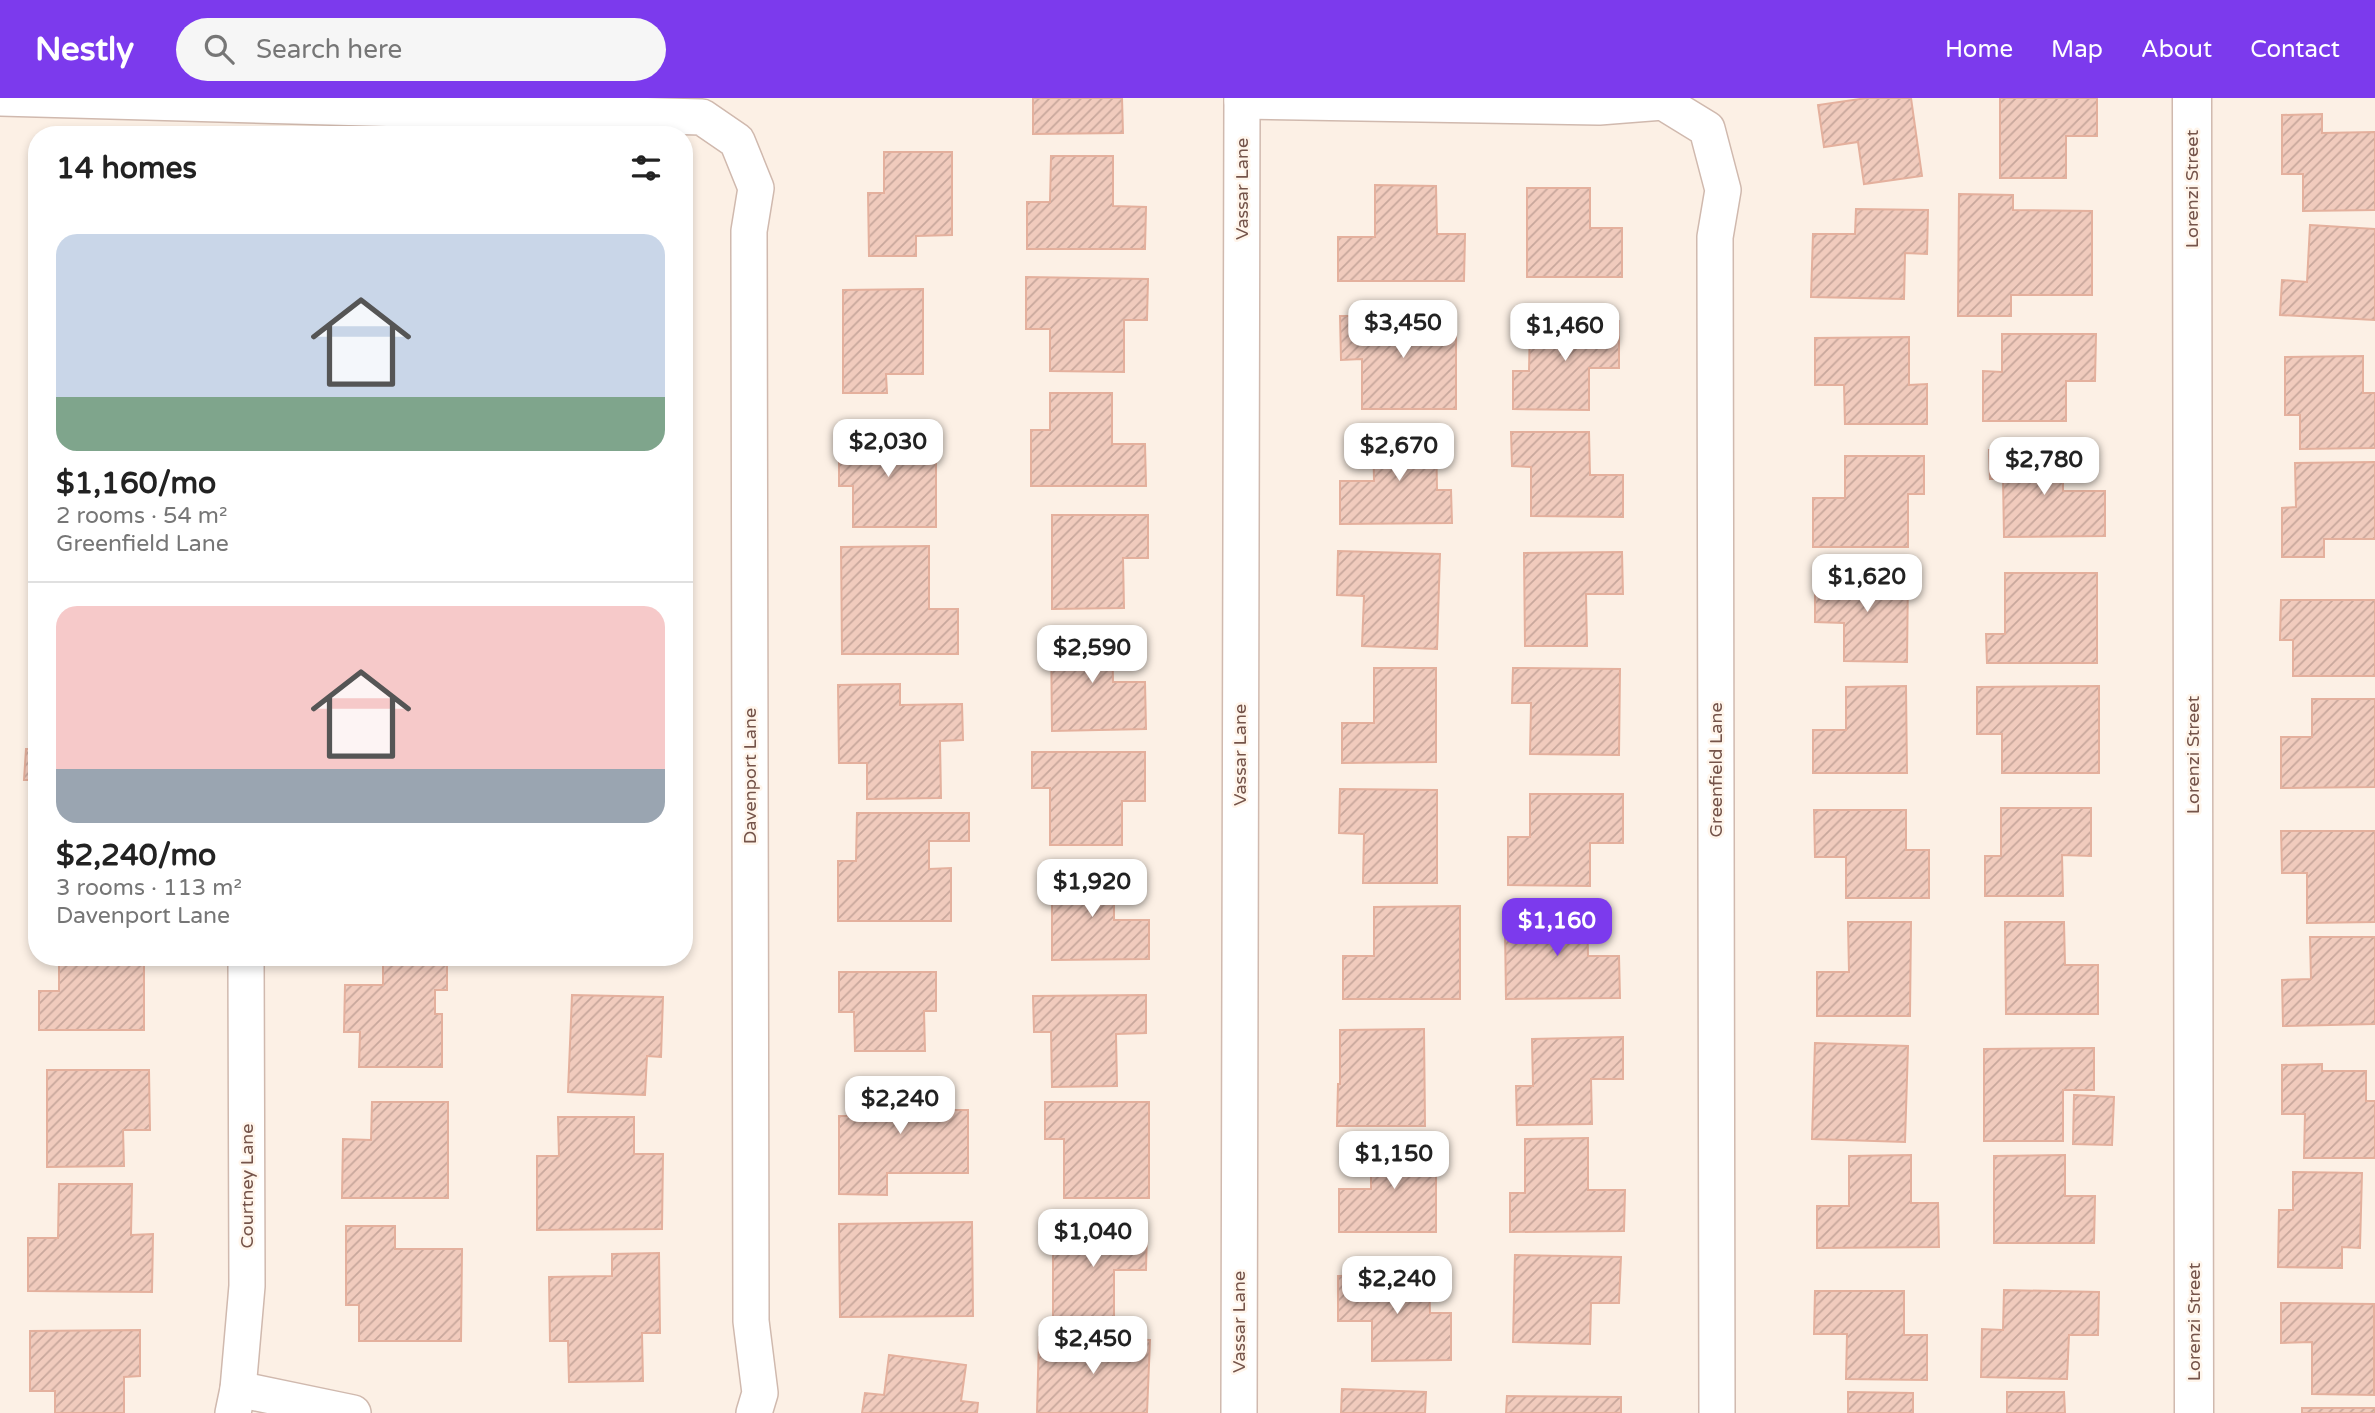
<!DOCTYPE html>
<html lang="en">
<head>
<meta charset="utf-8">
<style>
	body { margin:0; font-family:"Varela Round",sans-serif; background:#f6f6f6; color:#222; height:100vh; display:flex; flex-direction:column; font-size:26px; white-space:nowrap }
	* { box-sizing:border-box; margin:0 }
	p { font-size:23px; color:#767676 }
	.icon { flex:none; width:38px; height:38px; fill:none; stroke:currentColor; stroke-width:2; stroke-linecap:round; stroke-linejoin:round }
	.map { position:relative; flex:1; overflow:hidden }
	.details { position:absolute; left:28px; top:28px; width:665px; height:840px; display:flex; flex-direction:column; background:#fff; border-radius:28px; box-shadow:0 4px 10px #0003 }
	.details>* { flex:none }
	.price { position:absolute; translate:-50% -60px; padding:0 16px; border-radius:14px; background:#fff; color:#222; font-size:23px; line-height:46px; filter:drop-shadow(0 2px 4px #0008) }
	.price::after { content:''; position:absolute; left:50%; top:42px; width:21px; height:16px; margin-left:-10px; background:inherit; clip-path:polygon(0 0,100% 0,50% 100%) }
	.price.on { background:#7c3aed; color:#fff }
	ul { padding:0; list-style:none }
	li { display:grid; align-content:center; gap:14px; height:371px; padding:0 28px }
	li+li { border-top:2px solid #e0e0e0 }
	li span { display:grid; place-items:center; height:217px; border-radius:21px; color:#555 }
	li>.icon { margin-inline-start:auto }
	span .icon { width:126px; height:126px; fill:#fffc; stroke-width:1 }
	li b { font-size:30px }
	h2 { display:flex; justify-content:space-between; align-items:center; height:84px; padding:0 28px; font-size:30px }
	header { display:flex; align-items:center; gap:42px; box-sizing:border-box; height:98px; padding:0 35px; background:#7c3aed; color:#fff }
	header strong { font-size:33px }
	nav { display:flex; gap:38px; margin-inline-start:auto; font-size:24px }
	.search { width:490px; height:63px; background:#f6f6f6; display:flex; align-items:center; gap:18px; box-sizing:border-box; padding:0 24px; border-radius:38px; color:#767676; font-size:26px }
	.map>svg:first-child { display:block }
</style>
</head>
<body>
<header>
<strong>Nestly</strong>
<div class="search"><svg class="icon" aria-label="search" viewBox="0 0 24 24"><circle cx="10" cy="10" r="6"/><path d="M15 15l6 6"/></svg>Search here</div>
<nav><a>Home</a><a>Map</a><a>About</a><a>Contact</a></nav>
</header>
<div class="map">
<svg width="2375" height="1315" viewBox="0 0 2375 1315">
	<defs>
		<pattern id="building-hatch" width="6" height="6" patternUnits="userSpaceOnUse" patternTransform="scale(1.75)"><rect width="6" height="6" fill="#f1cbbd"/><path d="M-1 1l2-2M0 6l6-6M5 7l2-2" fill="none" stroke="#c8a79c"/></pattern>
	</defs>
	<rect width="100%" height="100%" fill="#fcf0e5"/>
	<g fill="url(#building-hatch)" stroke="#e4b09d" stroke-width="2">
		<path d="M1033 0H1122L1123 35 1033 36Z"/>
		<path d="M1867 0H1911L1922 78 1864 86 1858 44 1824 49 1818 7Z"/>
		<path d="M2000 0H2097V38H2066V80H2000Z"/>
		<path d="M2322 16V35L2375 34V112L2303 113V76H2282V17Z"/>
		<path d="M884 54H952V137L916 138V158H869L868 95H884Z"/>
		<path d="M1051 58H1113V108L1146 109 1145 151H1027V104H1050Z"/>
		<path d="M1375 87 1436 88 1437 136H1465L1464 183H1338V139H1375Z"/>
		<path d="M1527 90H1590V130H1622V179H1527Z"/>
		<path d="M1959 96 2013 97V112L2092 113V197H2011V218H1958Z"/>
		<path d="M1856 111 1928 112 1927 156 1905 155 1904 201 1811 199 1813 136H1855Z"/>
		<path d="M2310 127 2375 131V222L2280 217 2282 182 2307 184Z"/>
		<path d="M1026 179 1148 181 1147 222H1124V274L1050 273V231H1026Z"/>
		<path d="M923 191V276H886L887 295H843V192Z"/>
		<path d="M1340 218H1456V311H1362V261L1341 262Z"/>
		<path d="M1530 223H1619V270H1589V312L1513 311V273H1529Z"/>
		<path d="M2002 236H2096L2095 283H2066V323H1983V273L2002 274Z"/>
		<path d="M1909 239V287L1927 286V326H1845L1844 287H1815V240Z"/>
		<path d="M2363 258V295H2375V350L2300 351V317H2285V259Z"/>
		<path d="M1050 295H1112V346H1145L1146 388H1031V332H1050Z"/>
		<path d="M839 329H885V344H936V429H853V388H839Z"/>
		<path d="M1436 331 1437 392H1451L1452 425 1340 426V383H1374L1373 332Z"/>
		<rect x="34" y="333" width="3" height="95"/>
		<path d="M1511 334H1589L1590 377H1623V419L1531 418V369L1512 368Z"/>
		<path d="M2063 351V393H2105V438L2004 439 2003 381H1990L1989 352Z"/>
		<path d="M1845 358H1924V396H1908V449H1813V400H1845Z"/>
		<path d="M2375 364V441H2324V459H2282V410L2296 409 2295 365Z"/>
		<path d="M1052 417H1148V460H1123L1124 510 1052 511Z"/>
		<path d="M929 448V511H958V556H842L841 449Z"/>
		<path d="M1338 453 1440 456 1437 551 1362 548 1364 498 1337 497Z"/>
		<path d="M1622 454 1623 496H1586L1587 548H1525L1524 455Z"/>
		<path d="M2005 475H2097V565H1987L1986 536H2005Z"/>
		<path d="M1815 477H1908L1907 564 1844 563V525L1815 524Z"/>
		<path d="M2281 502H2375V578H2293V542H2280Z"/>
		<path d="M1112 531 1113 584H1145L1146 631 1052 633 1051 532Z"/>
		<path d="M1374 570H1436V664L1342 665V625H1374Z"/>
		<path d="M1513 570 1620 571 1619 657 1530 656 1531 605H1512Z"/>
		<path d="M900 586V607L962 606 963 642 940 643 941 700 867 701V665H839L838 587Z"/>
		<path d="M1906 588 1907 675H1813V632H1846V589Z"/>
		<path d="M2099 588V675H2002V636H1977V589Z"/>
		<path d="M2312 601H2375V689L2281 690V639H2312Z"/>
		<path d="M26 651H37V682H24Z"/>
		<path d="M1032 654H1145V703H1122V747H1050V690H1032Z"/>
		<path d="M1340 691 1437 692V785H1363L1364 736 1339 735Z"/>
		<path d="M1530 696H1623V745H1590V788L1508 787V739H1530Z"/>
		<path d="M2001 710H2091V758L2062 757 2063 798H1985V758H2001Z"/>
		<path d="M1814 712H1906V752H1929V800H1846V759H1815Z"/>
		<path d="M857 715H969V743H929V771L951 770V823H838V763H856Z"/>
		<path d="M2281 733H2375V824L2307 825V775H2282Z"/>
		<path d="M1052 770H1114V822H1149V861L1052 862Z"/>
		<path d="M1527 807H1587L1588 858H1619L1620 900 1506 901 1505 832 1527 831Z"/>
		<path d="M1460 808V901H1343V858H1374V809Z"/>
		<path d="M1848 824H1911L1910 918H1817V874H1849Z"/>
		<path d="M2005 824H2064L2065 867H2098V916H2006Z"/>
		<path d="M2310 839H2375V926L2283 928 2282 882 2311 881Z"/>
		<path d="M59 859H144V932H39V893H59Z"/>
		<rect x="541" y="859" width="118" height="2"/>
		<path d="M383 863H447V892H435V916H442V969H359L360 934H344L345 887H383Z"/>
		<path d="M839 874H936V913H924L925 953H855L854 914H839Z"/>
		<path d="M572 897 663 899 661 959 647 958 645 997 568 994Z"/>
		<path d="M1146 897V935L1116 936 1117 988 1052 989 1051 934H1034L1033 898Z"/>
		<path d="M1424 931 1425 1028H1337L1338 986H1340V932Z"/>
		<path d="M1623 939V981H1591L1592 1026 1517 1027 1516 988H1533L1532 941Z"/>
		<path d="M1815 945 1908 948 1905 1044 1812 1041Z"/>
		<path d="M2094 950V992H2063V1043H1984V951Z"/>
		<path d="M2322 966V973H2366V1003H2375V1060H2304L2305 1016H2282V967Z"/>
		<path d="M47 972H149L150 1032H123L124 1068 47 1069Z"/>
		<path d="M865 980 940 981V1012H968V1075H887V1097L839 1096V1018H865Z"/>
		<path d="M2074 997 2114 999 2112 1047 2073 1046Z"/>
		<path d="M372 1004H448V1100H342L343 1041 371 1042Z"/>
		<path d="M1045 1004H1149V1100H1064V1041H1045Z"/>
		<path d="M558 1019H634V1056H663L662 1131 537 1132V1058H559Z"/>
		<path d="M1588 1040V1092H1625L1624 1133 1510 1134V1095H1525V1041Z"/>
		<path d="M1371 1042H1436V1134H1339V1091H1371Z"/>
		<path d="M1911 1057V1105H1938L1939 1149 1817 1150V1108H1849V1058Z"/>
		<path d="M2065 1057V1098H2095L2094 1145H1994V1058Z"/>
		<path d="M2293 1074 2362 1075 2360 1150 2342 1149V1170L2278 1169 2279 1112H2293Z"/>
		<path d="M59 1086H132L131 1137 153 1136 152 1194 28 1193V1140H58Z"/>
		<path d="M972 1124 973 1218 840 1219 839 1126Z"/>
		<path d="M346 1128H395V1151H462L461 1243H359V1207H346Z"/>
		<path d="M1053 1128H1147L1146 1172H1114V1224L1053 1223Z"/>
		<path d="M659 1155 660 1235H642L643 1283 569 1284 568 1243H550L549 1179 612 1178V1156Z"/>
		<path d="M1515 1157 1621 1159 1619 1205H1591L1590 1246 1513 1244Z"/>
		<path d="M1429 1177 1430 1215H1451V1262L1372 1263V1223H1338V1178Z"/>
		<path d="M2004 1192 2099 1194 2098 1237H2069L2067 1281 1981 1279 1982 1231 2003 1232Z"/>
		<path d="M1815 1193H1904V1237H1927V1282L1846 1281 1847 1236H1814Z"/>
		<path d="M2281 1205 2374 1206V1297L2312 1296V1244L2281 1245Z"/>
		<path d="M140 1232V1278L124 1279V1315H55V1293H30V1233Z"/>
		<path d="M1039 1239 1150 1242 1147 1315H1037Z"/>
		<path d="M889 1257 966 1267 961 1303 978 1305 977 1315H862L865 1295 884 1297Z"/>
		<path d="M1342 1291 1426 1294 1425 1315H1341Z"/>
		<path d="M1848 1294 1913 1295V1315H1848Z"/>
		<path d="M2007 1294H2064L2065 1315H2007Z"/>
		<path d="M1507 1298 1621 1299V1315H1506Z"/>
		<rect x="2302" y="1310" width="73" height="5"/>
	</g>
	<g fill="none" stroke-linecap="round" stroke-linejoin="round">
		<g stroke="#d0b9ae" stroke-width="38">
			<g id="minor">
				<path d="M0 0 702 19 737 43 756 90 749 133 751 1223 760 1295 754 1315"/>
				<path d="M1242 3 1599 9 1663 4 1707 31 1723 92 1715 139 1717 1315"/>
				<path d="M238 1291 353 1315"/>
				<path d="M233 1315 238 1291 247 1188 246 859"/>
				<path d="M1239 1315 1242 0"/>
			</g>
		</g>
		<g stroke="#d0b9ae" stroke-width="41">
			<path id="tertiary" d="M2192 0 2194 1315"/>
		</g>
		<use href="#minor" stroke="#fff" stroke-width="35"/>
		<use href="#tertiary" stroke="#fff" stroke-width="38"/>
	</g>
	<g text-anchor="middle" stroke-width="5" stroke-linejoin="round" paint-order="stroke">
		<g font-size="18" fill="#75544a" stroke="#fff5eb">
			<text transform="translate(1242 91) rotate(-90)" y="6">Vassar Lane</text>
			<text transform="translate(2192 91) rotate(-90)" y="6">Lorenzi Street</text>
			<text transform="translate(1240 657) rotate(-90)" y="6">Vassar Lane</text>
			<text transform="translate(2193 657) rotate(-90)" y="6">Lorenzi Street</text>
			<text transform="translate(1716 672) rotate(-90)" y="6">Greenfield Lane</text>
			<text transform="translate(750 678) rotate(-90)" y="6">Davenport Lane</text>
			<text transform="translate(247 1088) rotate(-90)" y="6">Courtney Lane</text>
			<text transform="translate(1239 1224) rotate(-90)" y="6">Vassar Lane</text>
			<text transform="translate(2194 1224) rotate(-90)" y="6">Lorenzi Street</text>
		</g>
	</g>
</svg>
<b class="price" style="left:1403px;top:262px">$3,450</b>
<b class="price" style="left:1565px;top:265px">$1,460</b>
<b class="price" style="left:888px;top:381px">$2,030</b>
<b class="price" style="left:1399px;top:385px">$2,670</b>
<b class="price" style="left:2044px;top:399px">$2,780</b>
<b class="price" style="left:1867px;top:516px">$1,620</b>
<b class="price" style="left:1092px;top:587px">$2,590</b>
<b class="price" style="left:1092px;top:821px">$1,920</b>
<b class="price on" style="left:1557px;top:860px">$1,160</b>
<b class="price" style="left:900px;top:1038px">$2,240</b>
<b class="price" style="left:1394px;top:1093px">$1,150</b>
<b class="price" style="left:1093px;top:1171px">$1,040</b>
<b class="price" style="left:1397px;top:1218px">$2,240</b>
<b class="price" style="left:1093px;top:1278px">$2,450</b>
<section class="details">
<h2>14 homes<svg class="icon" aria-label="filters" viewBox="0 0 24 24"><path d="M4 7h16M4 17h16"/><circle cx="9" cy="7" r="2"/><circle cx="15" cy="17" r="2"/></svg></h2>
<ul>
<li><span style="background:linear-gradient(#c9d6e8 75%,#7fa58c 0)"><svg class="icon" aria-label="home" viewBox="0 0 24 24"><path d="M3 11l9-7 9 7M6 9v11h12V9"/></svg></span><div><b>$1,160/mo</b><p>2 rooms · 54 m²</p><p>Greenfield Lane</p></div></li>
<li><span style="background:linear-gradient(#f6c9c9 75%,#9aa5b1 0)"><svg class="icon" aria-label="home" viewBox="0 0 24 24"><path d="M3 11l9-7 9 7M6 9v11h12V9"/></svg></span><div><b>$2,240/mo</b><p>3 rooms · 113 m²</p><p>Davenport Lane</p></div></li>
</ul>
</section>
</div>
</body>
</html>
